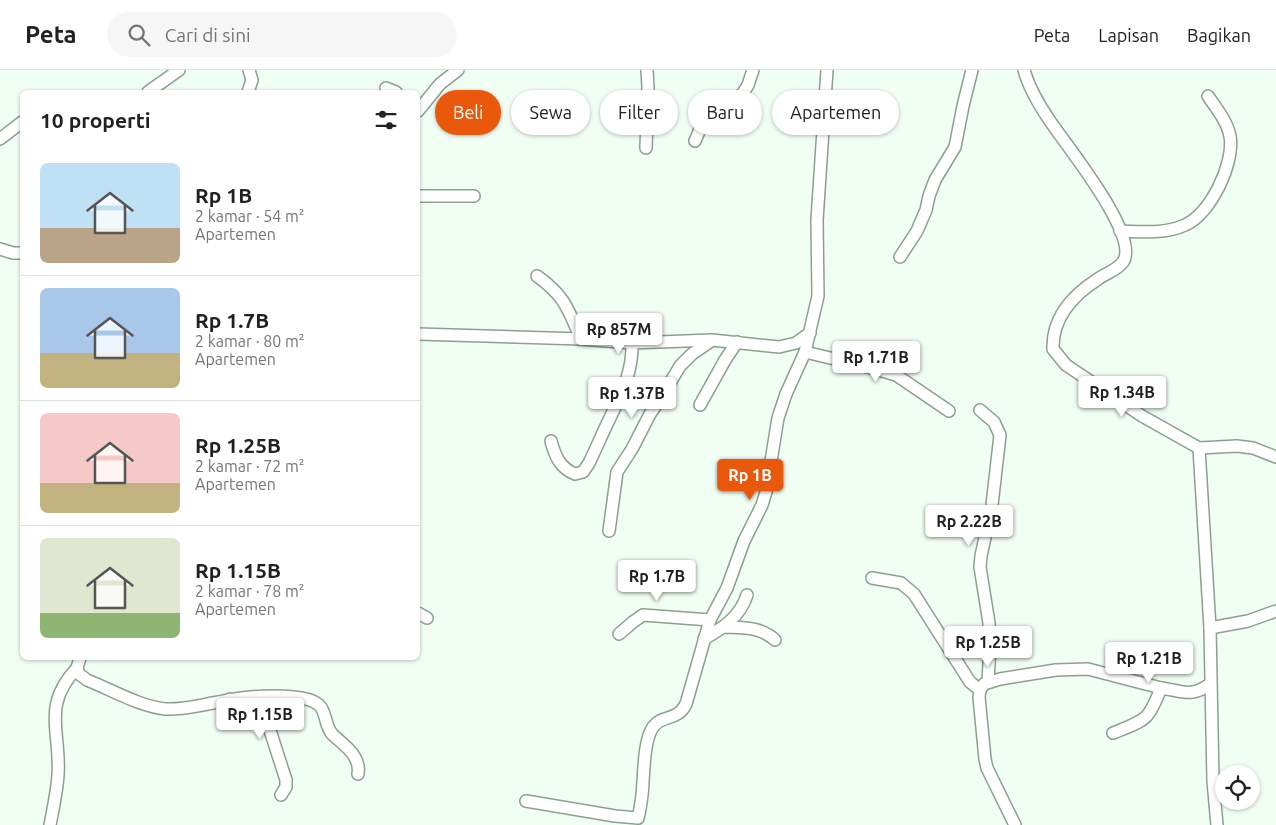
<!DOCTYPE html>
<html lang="id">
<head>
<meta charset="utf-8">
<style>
	body { margin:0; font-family:Ubuntu,sans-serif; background:#f6f6f6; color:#202124; height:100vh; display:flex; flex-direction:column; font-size:19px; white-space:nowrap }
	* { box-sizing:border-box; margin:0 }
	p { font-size:16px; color:#757577 }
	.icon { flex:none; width:28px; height:28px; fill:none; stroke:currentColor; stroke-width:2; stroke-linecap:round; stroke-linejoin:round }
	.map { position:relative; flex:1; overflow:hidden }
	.details { position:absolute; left:20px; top:20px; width:400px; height:570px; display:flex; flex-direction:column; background:#fff; border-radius:8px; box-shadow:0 1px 4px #0004 }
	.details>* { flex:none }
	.top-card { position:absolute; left:435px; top:20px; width:475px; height:45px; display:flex; gap:10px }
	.controls { position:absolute; left:1215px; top:695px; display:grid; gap:10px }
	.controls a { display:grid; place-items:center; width:45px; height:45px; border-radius:50%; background:#fff; box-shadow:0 1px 4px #0004; font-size:25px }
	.price { position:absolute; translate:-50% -42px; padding:0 11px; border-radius:5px; background:#fff; color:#222; font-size:16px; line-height:32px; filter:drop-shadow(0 1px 2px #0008) }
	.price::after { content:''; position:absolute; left:50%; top:30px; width:15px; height:11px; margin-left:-8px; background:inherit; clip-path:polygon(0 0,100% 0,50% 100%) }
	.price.current { background:#ea580c; color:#fff }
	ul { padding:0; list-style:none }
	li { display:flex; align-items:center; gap:15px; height:125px; padding:0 20px }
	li+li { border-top:1px solid #e0e0e0 }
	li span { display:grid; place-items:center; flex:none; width:140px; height:100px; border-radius:8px; color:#555 }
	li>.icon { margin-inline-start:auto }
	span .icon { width:60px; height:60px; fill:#fffc; stroke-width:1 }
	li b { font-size:21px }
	h2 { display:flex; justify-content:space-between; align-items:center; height:60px; padding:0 20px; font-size:21px }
	.chip { padding:0 18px; border-radius:22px; background:#fff; box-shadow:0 1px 4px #0004; font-size:18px; line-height:45px }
	.chip.current { background:#ea580c; color:#fff }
	header { display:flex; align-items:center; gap:30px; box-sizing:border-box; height:70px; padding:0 25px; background:#fff; border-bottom:1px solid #e0e0e0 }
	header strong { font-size:24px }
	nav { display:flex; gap:28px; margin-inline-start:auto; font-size:18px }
	.search { width:350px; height:45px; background:#f6f6f6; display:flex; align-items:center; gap:12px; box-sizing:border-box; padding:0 18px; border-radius:28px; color:#757577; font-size:19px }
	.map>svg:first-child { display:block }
</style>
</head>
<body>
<header>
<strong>Peta</strong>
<div class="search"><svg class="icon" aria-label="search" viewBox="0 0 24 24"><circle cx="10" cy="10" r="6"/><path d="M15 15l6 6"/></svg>Cari di sini</div>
<nav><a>Peta</a><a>Lapisan</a><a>Bagikan</a></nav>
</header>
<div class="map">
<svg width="1276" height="755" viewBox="0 0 1276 755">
	<rect width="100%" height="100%" fill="#f0fef3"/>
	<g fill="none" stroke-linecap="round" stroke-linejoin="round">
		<g stroke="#8ba090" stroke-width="14">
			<g id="street">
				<path d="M1024 0C1029 18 1039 35 1050 51 1065 74 1141 166 1123 192 1116 201 1106 203 1098 209 1073 225 1052 248 1053 279L1066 295 1142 346 1199 378 1210 558 1213 711 1217 755"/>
				<path d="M386 18 396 22"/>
				<path d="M148 22 179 0"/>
				<path d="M248 22 252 10 249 0"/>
				<path d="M418 41 440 14 458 0"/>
				<path d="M0 69 22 52"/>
				<path d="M695 71 700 59 743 23 748 15 753 0"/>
				<path d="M646 78 648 17 647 0"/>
				<path d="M418 126H474"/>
				<path d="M1120 161C1141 162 1166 164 1185 155 1210 145 1235 93 1230 66 1227 51 1216 38 1208 26"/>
				<path d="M0 179 13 183H22"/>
				<path d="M900 187 917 161 926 140 929 126 935 110 955 77 963 36 972 0"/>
				<path d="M537 206C565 226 568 239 581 269"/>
				<path d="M418 264 581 269 632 273 712 270 779 277 796 273 810 263"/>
				<path d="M805 282 868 297 896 305 949 341"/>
				<path d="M700 335 725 290 737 272"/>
				<path d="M980 340 994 352 1000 365 992 435 981 486 980 497 989 553 990 577 988 611"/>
				<path d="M551 371C555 386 560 398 575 404L583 402 589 393C596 379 602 364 609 350 621 325 633 302 632 273"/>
				<path d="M1199 378 1237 376 1253 378 1276 387"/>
				<path d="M609 461 617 402 632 379 650 344 661 328 680 296 692 284 711 271"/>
				<path d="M872 508 901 513 914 524 970 612 980 620"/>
				<path d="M418 543 427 548"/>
				<path d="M723 557C742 558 760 556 775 570"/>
				<path d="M1210 558 1248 551 1276 541"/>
				<path d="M619 564 633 552 643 545 710 550"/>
				<path d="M704 569C723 558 740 547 747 525"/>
				<path d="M80 588 77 598 79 604 87 610C112 620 139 636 165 639 183 640 201 635 218 632 243 627 268 624 294 627 302 628 312 629 319 635 327 642 324 656 333 665 345 676 361 686 358 704"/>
				<path d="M230 629 256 644 268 654 286 710V717L281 725"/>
				<path d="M1113 663C1145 650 1148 652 1161 618 1183 621 1191 628 1210 614"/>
				<path d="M526 731 615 746 638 748C640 741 641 733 642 725 644 708 643 671 653 657 662 644 677 652 686 634L710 550 727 518 744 471 762 435 766 422 778 348 786 324 805 282 818 226 817 150 827 0"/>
				<path d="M50 755C53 739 57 721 58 705 61 661 41 636 77 598"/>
				<path d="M1015 755 987 698 985 689 979 627 980 620 984 614 1000 609 1056 600 1088 599 1161 618"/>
			</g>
		</g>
		<use href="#street" stroke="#fff" stroke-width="11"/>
	</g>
</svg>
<div class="controls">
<a><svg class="icon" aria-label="locate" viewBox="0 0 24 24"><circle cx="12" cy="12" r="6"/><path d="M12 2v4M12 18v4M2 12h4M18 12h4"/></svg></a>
</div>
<b class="price" style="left:619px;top:285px">Rp 857M</b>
<b class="price" style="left:876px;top:313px">Rp 1.71B</b>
<b class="price" style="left:1122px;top:348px">Rp 1.34B</b>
<b class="price" style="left:632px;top:349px">Rp 1.37B</b>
<b class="price current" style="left:750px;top:431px">Rp 1B</b>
<b class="price" style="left:969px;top:477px">Rp 2.22B</b>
<b class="price" style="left:657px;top:532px">Rp 1.7B</b>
<b class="price" style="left:988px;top:598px">Rp 1.25B</b>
<b class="price" style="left:1149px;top:614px">Rp 1.21B</b>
<b class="price" style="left:260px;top:670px">Rp 1.15B</b>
<div class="top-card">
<a class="chip current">Beli</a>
<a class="chip">Sewa</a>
<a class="chip">Filter</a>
<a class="chip">Baru</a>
<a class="chip">Apartemen</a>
</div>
<section class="details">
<h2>10 properti<svg class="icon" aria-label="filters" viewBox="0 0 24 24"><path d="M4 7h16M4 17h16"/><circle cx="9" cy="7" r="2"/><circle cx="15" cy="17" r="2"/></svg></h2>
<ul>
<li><span style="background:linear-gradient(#bfe0f5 65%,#b9a48a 0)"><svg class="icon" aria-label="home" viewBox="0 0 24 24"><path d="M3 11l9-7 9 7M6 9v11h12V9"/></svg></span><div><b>Rp 1B</b><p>2 kamar · 54 m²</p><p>Apartemen</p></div></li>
<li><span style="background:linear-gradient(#a9c7e8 65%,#c2b280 0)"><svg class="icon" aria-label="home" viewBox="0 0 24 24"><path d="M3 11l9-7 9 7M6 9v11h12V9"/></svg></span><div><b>Rp 1.7B</b><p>2 kamar · 80 m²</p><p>Apartemen</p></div></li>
<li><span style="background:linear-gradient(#f6c9c9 70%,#c2b280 0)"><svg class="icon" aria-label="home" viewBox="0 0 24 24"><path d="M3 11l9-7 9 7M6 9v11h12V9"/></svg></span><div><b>Rp 1.25B</b><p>2 kamar · 72 m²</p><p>Apartemen</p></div></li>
<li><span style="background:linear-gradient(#dfe7d0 75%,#8fb573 0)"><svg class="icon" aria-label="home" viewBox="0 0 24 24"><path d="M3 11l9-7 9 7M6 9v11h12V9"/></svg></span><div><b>Rp 1.15B</b><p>2 kamar · 78 m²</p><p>Apartemen</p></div></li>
</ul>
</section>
</div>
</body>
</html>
